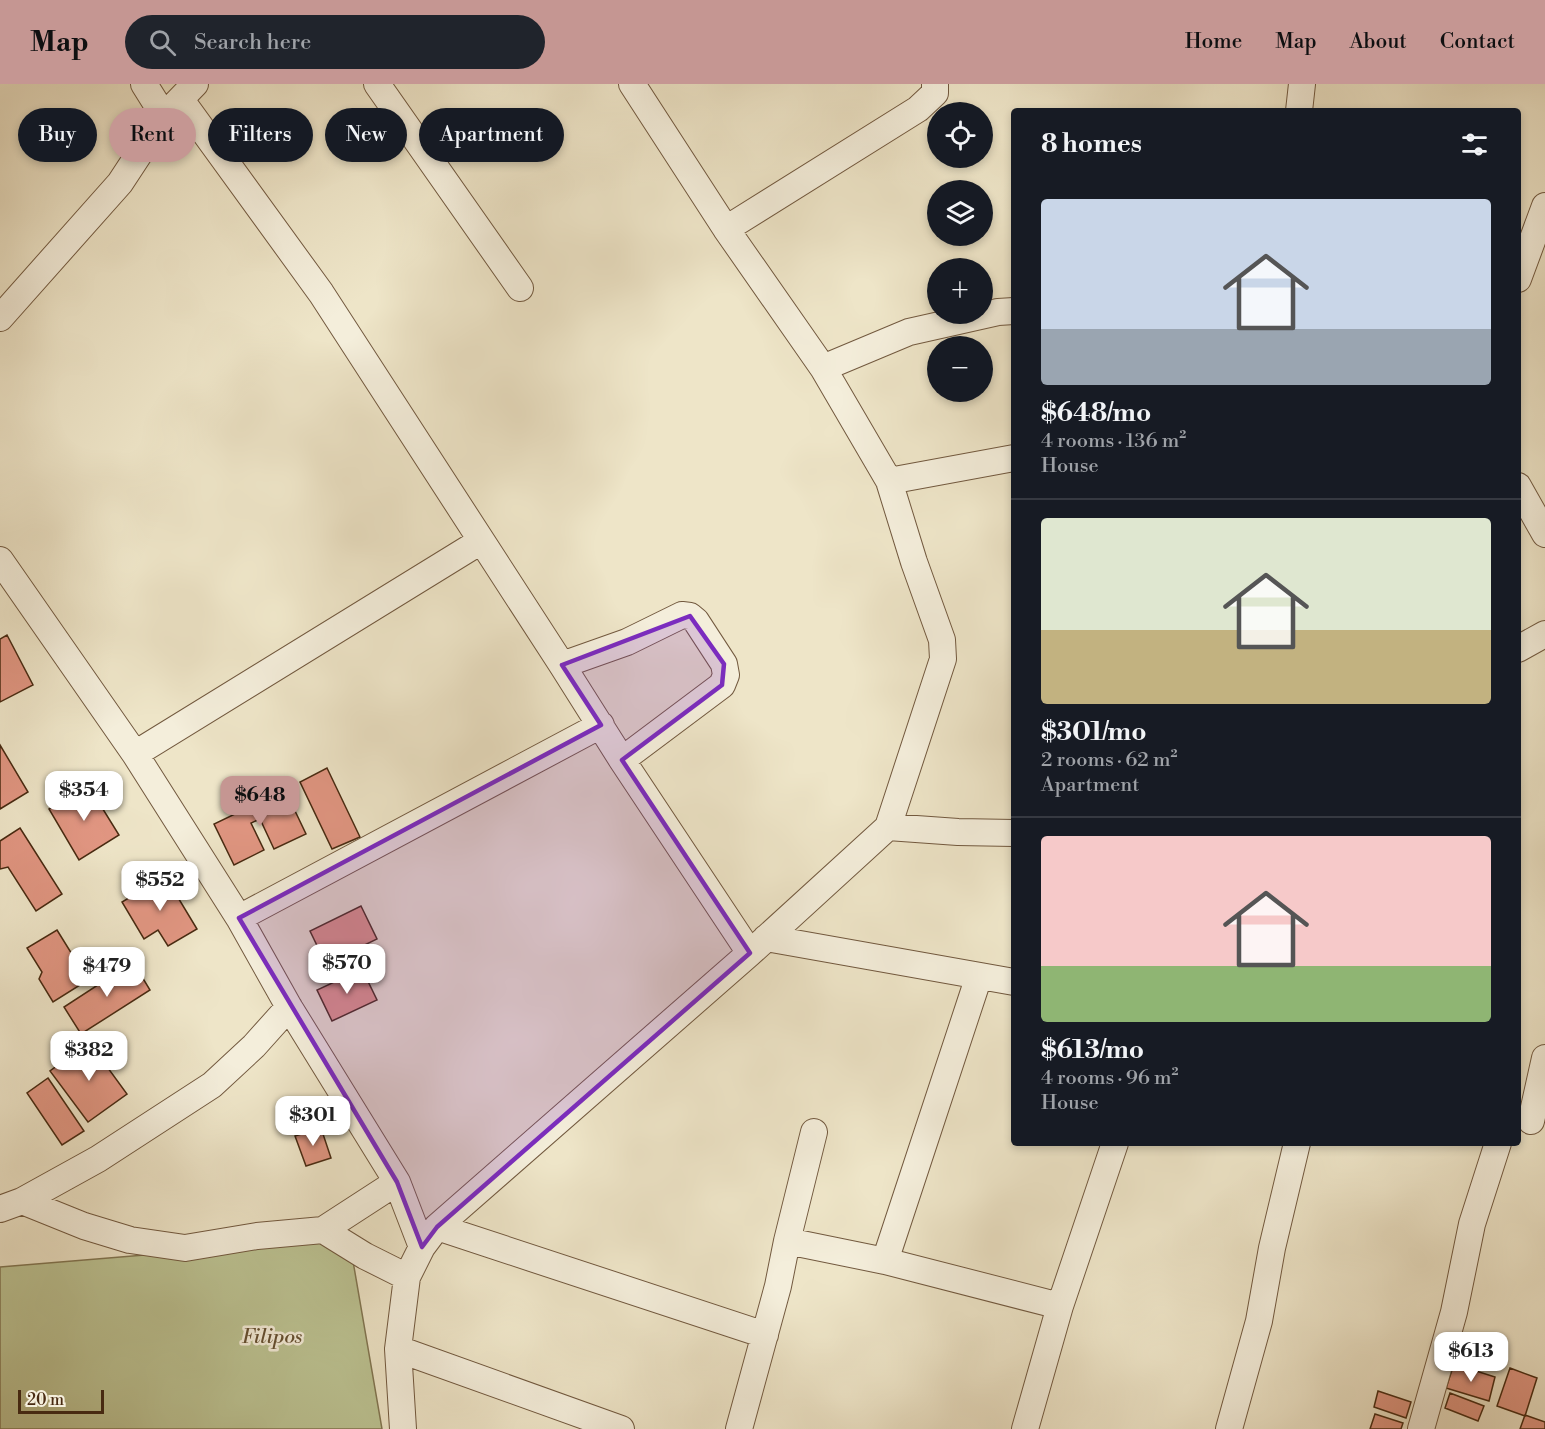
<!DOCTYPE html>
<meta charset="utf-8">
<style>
body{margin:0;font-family:"Libre Bodoni",serif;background:#20242c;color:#f1f3f6;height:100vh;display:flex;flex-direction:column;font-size:22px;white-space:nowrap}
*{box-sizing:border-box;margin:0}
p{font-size:20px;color:#9ea1a6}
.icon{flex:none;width:33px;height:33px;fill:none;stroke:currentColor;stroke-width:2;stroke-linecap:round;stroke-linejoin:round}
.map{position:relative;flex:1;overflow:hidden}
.panel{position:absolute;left:1011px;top:24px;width:510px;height:1038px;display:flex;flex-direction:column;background:#171b24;border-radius:6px;box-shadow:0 3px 9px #0003}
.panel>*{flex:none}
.hud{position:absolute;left:18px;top:24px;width:570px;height:54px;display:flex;gap:12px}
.tools{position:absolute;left:927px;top:18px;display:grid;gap:12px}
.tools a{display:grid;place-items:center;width:66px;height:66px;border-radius:50%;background:#171b24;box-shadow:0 3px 9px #0003;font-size:30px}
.scale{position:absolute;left:18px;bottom:15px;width:86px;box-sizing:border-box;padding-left:6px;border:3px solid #482a11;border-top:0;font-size:16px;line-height:21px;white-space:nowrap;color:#482a11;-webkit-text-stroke:4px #f4eedb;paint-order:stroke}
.price{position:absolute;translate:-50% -51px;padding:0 14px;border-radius:12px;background:#fff;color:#222;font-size:20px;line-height:39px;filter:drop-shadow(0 2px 3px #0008)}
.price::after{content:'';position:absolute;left:50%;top:36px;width:18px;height:14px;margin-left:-9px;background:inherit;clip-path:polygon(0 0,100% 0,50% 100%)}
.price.on{background:#c59692;color:#111}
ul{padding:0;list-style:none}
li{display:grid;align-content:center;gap:12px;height:318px;padding:0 30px}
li+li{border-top:2px solid #363941}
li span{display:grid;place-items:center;height:186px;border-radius:6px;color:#555}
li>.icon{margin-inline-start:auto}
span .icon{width:108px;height:108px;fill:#fffc;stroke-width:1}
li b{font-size:26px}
h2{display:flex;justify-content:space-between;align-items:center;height:72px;padding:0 30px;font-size:26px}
.tag{padding:0 21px;border-radius:27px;background:#171b24;box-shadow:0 3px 9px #0003;font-size:21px;line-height:54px}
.tag.on{background:#c59692;color:#111}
header{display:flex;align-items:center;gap:36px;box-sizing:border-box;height:84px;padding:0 30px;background:#c59692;color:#111}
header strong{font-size:28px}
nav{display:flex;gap:33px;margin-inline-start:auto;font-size:21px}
.search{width:420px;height:54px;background:#20242c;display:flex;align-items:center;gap:15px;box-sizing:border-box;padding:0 21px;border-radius:33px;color:#9ea1a6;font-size:22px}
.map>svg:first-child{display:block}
.green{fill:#bcc393;stroke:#827652;stroke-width:1.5}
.building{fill:#e19682;stroke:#482a11;stroke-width:1.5}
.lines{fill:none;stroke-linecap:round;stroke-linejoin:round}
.street-casing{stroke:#72593f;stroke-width:28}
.street{stroke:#f4eedb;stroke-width:26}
.marked{fill:#7b2cbf;fill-opacity:0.2;stroke:#7b2cbf;stroke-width:4.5;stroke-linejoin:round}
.labels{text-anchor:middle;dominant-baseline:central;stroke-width:5;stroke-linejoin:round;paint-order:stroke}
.park-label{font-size:20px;font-style:italic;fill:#655032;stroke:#f4eedb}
</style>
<header>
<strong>Map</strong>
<div class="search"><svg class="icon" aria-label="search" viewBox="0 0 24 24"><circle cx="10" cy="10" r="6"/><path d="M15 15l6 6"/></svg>Search here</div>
<nav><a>Home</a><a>Map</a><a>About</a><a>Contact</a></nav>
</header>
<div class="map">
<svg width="1545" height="1345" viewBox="0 0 1545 1345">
<rect width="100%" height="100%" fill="#eee5c8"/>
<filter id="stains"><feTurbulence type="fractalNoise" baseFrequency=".00333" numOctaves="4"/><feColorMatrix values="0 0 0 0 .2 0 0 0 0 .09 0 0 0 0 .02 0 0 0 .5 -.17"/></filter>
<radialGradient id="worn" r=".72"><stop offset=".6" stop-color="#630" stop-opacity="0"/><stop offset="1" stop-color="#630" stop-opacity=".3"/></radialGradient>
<!-- green -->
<path class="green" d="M349,1154L382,1345H0V1183Z"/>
<!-- building -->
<path class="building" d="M7,551L33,601L0,618V555Z
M0,661L28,708L0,725Z
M327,684L360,753L332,765L300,698Z
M88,701L119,751L79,776L49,725Z
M285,706L306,750L274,765L260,735L251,739L264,766L234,781L214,740Z
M20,744L62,810L36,827L8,783L0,785V757Z
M165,792L197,845L168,862L158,846L144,855L122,818Z
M361,822L377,855L326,880L310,847Z
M57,846L88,896L53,918L39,895L42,888L27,864Z
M133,878L150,906L81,950L64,923Z
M362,885L377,916L332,937L317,906Z
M89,958L127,1010L88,1038L50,987Z
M48,994L84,1047L62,1061L27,1009Z
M321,1044L331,1074L306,1082L295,1052Z
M1454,1280L1495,1293L1489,1317L1446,1304Z
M1510,1284L1537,1294L1525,1332L1497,1322Z
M1378,1307L1411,1318L1406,1334L1374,1323Z
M1450,1309L1484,1322L1478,1337L1445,1324Z
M1375,1330L1403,1339L1401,1345H1370Z
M1525,1331L1545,1338V1345H1520Z"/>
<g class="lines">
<defs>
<path id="street" d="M144,0L164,32
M377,0L520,204
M632,0L726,145L823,284L889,397L914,478L942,556L943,575L888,743L750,869
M181,16L321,209L562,581L622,676L750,869L437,1143L422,1163L407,1193L398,1265L403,1345
M1299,27L1302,0
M726,145L918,25L935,9V0
M1518,195L1545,122
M0,234L120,99L164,32L195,0
M823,284L909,248L998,228L1014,227
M889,397L1014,374
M1518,402L1545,450
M0,476L135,670L239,834L289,923L397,1098L422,1163
M1518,565L1545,550
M562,581L627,558L682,531L690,532L696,537L724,580L726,591L722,601L622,676
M135,670L481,457
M888,743L958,748L1014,749
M239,834L601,641
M766,854L1014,898
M1531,1037L1545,974
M22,1117L84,1142L130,1156L185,1164L257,1152L323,1146L397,1098
M0,1125L22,1117L98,1075L212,1001L254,962L289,923
M437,1143L765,1251
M323,1146L365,1172L407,1193
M787,1157L814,1048
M885,1177L979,892
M398,1265L621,1345
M739,1345L778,1202L787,1157L885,1177L1060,1222
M1025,1345L1060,1222L1115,1059
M1229,1345L1259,1237L1272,1164L1297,1059
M1421,1345L1454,1228L1472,1140L1498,1059"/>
</defs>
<!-- street casing -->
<use href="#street" class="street-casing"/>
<!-- street -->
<use href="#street" class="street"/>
</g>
<!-- marked area -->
<path class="marked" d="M690,532L724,580L722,601L622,676L750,869L437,1143L422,1163L397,1098L239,834L601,641L562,581Z"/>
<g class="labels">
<!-- park labels -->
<g class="park-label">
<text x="272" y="1253">Filipos</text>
</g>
</g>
<rect width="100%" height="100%" filter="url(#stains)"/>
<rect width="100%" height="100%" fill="url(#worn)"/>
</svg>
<div class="tools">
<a><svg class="icon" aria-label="locate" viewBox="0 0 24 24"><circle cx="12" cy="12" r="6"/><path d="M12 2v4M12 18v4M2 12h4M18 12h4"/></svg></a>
<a><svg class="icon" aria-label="layers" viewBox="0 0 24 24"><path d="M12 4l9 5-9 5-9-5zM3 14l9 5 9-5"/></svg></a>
<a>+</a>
<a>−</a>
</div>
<div class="scale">20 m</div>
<b class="price" style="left:84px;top:738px">$354</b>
<b class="price on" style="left:260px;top:743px">$648</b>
<b class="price" style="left:160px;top:828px">$552</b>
<b class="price" style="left:347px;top:911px">$570</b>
<b class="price" style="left:107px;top:914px">$479</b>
<b class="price" style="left:89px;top:998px">$382</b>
<b class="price" style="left:313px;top:1063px">$301</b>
<b class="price" style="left:1471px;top:1299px">$613</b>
<div class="hud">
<a class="tag">Buy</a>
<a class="tag on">Rent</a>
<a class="tag">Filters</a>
<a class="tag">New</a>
<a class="tag">Apartment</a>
</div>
<section class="panel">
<h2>8 homes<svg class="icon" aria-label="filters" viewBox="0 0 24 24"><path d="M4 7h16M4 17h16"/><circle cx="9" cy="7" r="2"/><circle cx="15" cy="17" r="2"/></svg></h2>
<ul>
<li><span style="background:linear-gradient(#c9d6e8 70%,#9aa5b1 0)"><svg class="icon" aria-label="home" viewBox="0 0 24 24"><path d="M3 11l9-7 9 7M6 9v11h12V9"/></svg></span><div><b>$648/mo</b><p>4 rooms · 136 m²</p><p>House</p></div></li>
<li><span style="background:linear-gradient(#dfe7d0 60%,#c2b280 0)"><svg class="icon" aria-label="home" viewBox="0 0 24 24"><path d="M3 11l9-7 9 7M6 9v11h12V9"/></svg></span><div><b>$301/mo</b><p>2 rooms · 62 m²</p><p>Apartment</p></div></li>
<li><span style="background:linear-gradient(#f6c9c9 70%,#8fb573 0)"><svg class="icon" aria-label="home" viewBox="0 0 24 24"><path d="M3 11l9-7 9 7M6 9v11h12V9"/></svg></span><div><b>$613/mo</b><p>4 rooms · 96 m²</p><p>House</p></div></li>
</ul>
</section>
</div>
